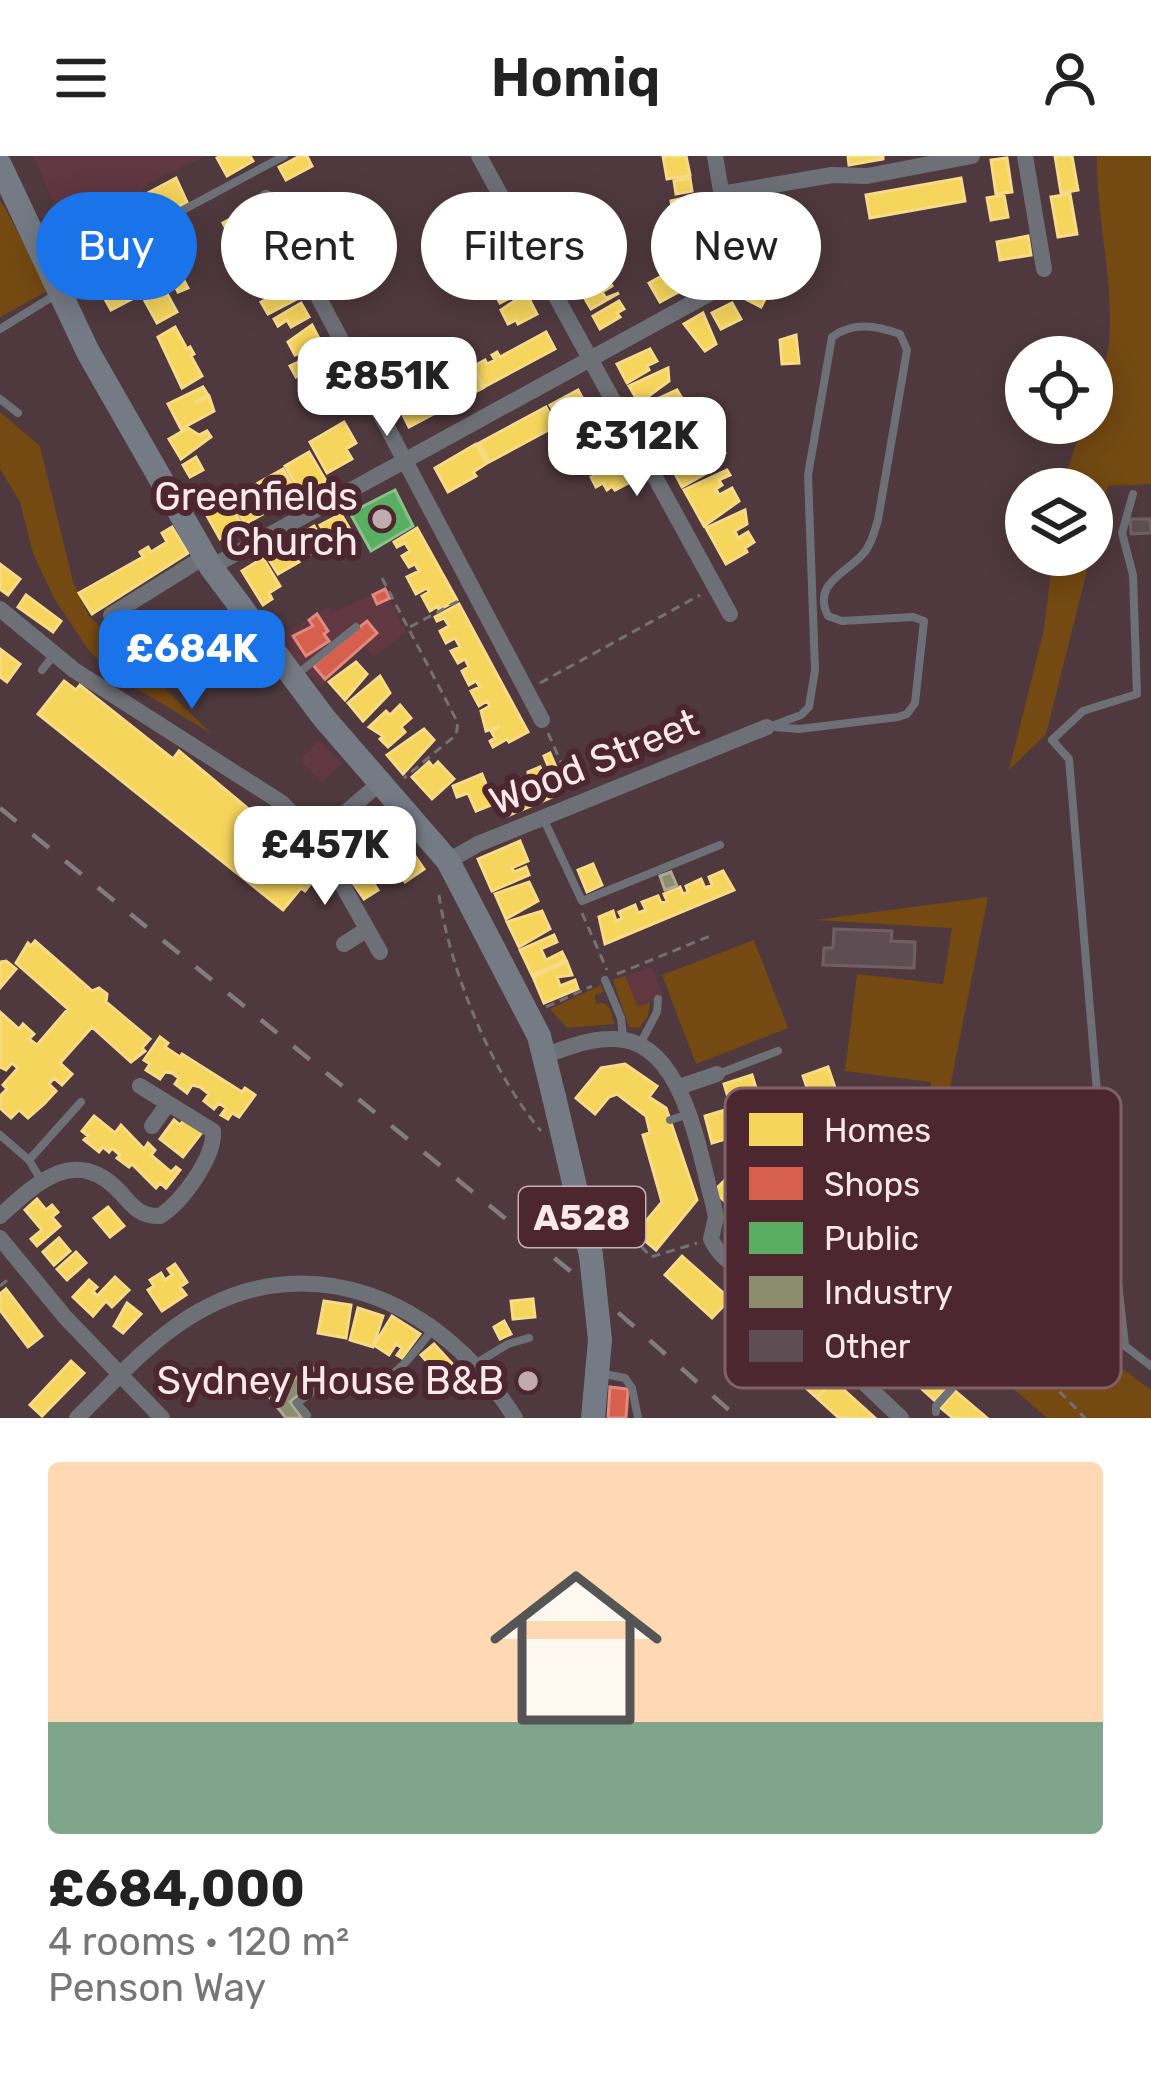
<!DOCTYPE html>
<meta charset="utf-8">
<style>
body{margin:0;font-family:Rubik,sans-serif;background:#f6f6f6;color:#222;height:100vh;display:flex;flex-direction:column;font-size:45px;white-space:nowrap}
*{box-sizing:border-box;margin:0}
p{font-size:39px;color:#767676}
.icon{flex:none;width:66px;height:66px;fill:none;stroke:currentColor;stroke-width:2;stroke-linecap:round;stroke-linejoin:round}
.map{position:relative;height:1262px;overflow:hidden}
.sheet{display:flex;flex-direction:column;background:#fff;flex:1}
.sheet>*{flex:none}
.hud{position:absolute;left:36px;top:36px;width:1080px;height:108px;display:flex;gap:24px}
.controls{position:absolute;left:1005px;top:180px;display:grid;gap:24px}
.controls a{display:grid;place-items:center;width:108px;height:108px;border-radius:50%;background:#fff;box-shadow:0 6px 30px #0003;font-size:60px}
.price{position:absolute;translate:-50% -102px;padding:0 27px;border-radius:24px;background:#fff;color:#222;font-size:39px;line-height:78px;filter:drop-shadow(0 3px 6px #0008)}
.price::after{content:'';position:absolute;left:50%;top:72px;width:36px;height:27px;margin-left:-18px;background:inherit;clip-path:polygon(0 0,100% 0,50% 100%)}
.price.active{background:#1a73e8;color:#fff}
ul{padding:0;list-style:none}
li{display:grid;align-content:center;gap:24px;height:636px;padding:0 48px}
li span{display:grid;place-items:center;height:372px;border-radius:12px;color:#555}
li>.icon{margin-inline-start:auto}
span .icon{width:216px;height:216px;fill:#fffc;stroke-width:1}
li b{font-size:51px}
.pill{padding:0 42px;border-radius:54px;background:#fff;box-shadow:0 6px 30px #0003;font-size:42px;line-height:108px}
.pill.active{background:#1a73e8;color:#fff}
header{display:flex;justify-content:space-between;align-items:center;height:156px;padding:0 48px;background:#fff;font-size:54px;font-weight:600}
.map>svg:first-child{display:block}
.built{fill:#613741}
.green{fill:#744912}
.homes{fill:#f6d55c;stroke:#f8db87;stroke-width:3}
.shops{fill:#d6604d;stroke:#e2897d;stroke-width:3}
.public{fill:#5aae61;stroke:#8bc08b;stroke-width:3}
.industry{fill:#8c8c6e;stroke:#aea894;stroke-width:3}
.building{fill:#5e4e53;stroke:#715f65;stroke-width:3}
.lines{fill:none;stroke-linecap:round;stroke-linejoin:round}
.path{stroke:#737076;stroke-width:3;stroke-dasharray:9 6;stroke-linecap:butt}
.lane{stroke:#6e7078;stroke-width:8}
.street{stroke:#6e7078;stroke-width:16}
.primary{stroke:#747b85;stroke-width:24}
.rail{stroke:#817c81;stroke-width:4.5;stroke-dasharray:21 21;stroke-linecap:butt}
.primary-bridge{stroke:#747b85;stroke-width:24}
.poi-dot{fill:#c0abaf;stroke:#4c272f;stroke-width:4.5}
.labels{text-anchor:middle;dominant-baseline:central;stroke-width:12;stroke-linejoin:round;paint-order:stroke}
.shield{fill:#4c272f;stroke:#c8afb3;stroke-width:3}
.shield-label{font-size:36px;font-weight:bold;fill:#fde9ec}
.poi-label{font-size:39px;fill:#fde9ec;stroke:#4c272f;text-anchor:end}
.street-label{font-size:39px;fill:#fde9ec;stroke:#4c272f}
.key{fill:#4c272f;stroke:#816168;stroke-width:3}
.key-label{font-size:33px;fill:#fde9ec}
</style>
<header><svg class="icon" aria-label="menu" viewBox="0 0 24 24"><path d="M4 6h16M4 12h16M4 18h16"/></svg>Homiq<svg class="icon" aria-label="person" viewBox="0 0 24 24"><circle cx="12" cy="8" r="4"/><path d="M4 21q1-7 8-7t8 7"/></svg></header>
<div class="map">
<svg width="1151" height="1262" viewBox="0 0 1151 1262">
<rect width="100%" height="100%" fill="#4f393e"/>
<!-- built -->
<path class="built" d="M33,0H206L150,26L125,52L72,89Z
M385,433L406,476L374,501L365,490L321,531L276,482L329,451L333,456Z
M319,584L342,607L322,627L299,604Z
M652,811L664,840L638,851L625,820Z"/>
<!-- green -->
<path class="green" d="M1097,0H1151V328L1108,330L1092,395V333H1061L1083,267H1092C1092,234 1107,214 1109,186C1114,123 1096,62 1097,0Z
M0,43L49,134L0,161Z
M0,256L40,290L73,426L89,460L212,578L108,515L88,493L54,442L33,397L20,346L0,313Z
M1053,399H1091L1046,578L1009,614L1044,473Z
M988,741L948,941L944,1007L960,1075L980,1107L1151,1234V1262H1047L901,1135L843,934L930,942L931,926L845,915L857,818L943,828L952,772L815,764Z
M754,784L788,872L696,908L662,819Z
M625,820L638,851L650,846L648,860L639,872L629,871L613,824Z
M601,829L603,836L595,839L596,848L604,847L610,853L614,868L567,872L550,853Z"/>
<!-- homes -->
<path class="homes" d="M220,0H250L253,5L227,20L217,2Z
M300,0H307L312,10L286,24L279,11Z
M663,0H686L690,19L667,23Z
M848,0H883V3L849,9Z
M1055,0H1072L1078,34L1061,37Z
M1007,2L1012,36L996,38L991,4Z
M176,22L187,46L162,59L146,38Z
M690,22L692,35L676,38L674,25Z
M961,22L965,45L870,62L866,39Z
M1070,38L1077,78L1058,81L1051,41Z
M1004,39L1008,61L991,64L987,42Z
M693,40L697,60L674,65L671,45Z
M756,44L762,69L741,73L735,48Z
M562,47L566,53L560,56L567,68L573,64L580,76L573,80L589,97L583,100L590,111L594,108L600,118L595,121L600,131L609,125L612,130L602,136L606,142L619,137L591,153L537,61Z
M251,52L260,67L229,79L223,67Z
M700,64L705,87L686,91L681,69Z
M261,75L267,85L249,95L246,90L239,94L236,89Z
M765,75L767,87L745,90L743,79Z
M1028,80L1031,99L1000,104L997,86Z
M767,88L769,100L748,103L746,91Z
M713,92L717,115L660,146L649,127Z
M261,94L264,99L271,95L286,123L264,136L257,124L262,121L257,111L249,115L243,104Z
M511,112L517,123L494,135L490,128L495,125L494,122Z
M181,119L188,132L178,136L172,123Z
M755,121L772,130L761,151L744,142Z
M120,123L123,128L128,125L133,134L144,128L147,135L111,154L100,134Z
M518,125L523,135L500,147L496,140L500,134Z
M290,131L297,143L268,158L261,146Z
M165,134L177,156L157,167L145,145Z
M526,137L537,158L518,168L516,164L508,168L501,154Z
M619,145L624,153L617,157L620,161L600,173L593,160Z
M301,147L309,161L291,171L287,164L278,170L274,163Z
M732,147L741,163L721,173L712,157Z
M703,157L716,188L705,195L684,168Z
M312,169L322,188L295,199L288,186Z
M175,171L187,193L190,191L194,198L191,200L202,220L182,232L158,181Z
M546,176L555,193L484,231L474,210L485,204L487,208L495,204L492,199L497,196L500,201Z
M796,179L799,207L782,208L780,184Z
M650,193L657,205L647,210L649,214L627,227L617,208Z
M324,194L336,214L307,231L303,222L311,218L309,214L296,221L290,210Z
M469,206L483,232L409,271L399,251L406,247L402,239L408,237L412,244L418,241L414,233L420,229L425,238L431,234L427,227L432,224L437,232L443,228L440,222L444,220L448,226L456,222L452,215L457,212L461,220L468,216L464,208Z
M668,212L669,225L639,247L629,230Z
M203,231L208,239L195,246L209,240L214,255L181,273L168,248Z
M578,234L594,263L587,267L581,256L574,259L577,264L566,270L563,265L560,267L550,249Z
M677,234L683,244L650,268L640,251Z
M546,251L556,270L489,306L479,287Z
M672,260L682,277L662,288L652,271Z
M344,266L356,287L346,293L352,303L327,317L310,286Z
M188,272L199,279L207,275L211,281L181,303L169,283Z
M701,273L705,280L699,284L701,287L690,293L692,297L672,308L663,291Z
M604,278L610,288L585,297L581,290Z
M719,287L725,297L717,301L718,310L703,314L705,318L682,331L673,314Z
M476,288L487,307L473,316L476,320L448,336L435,312Z
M611,290L616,300L592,309L588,302Z
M309,296L326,325L302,340L285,310Z
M196,301L203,314L190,321L183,309Z
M623,303L634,324L615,334L612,330L607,334L603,327L596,331L591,321Z
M283,313L298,339L274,353L258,327Z
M727,314L730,319L719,324L722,329L716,333L719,339L732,332L739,345L704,370L684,334Z
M255,329L270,354L245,368L231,343Z
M228,345L242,369L220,383L206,358Z
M745,354L747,368L735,375L738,382L748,376L754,386L745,392L747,396L726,408L706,372Z
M341,358L352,377L331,389L320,369Z
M314,370L326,389L303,402L292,384Z
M172,371L188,397L92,458L79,437L143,401L140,396L148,391L151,396L167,386L162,377Z
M417,372L457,444L439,454L438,450L430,455L422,440L429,436L427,432L416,438L407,421L419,415L415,408L409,411L402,400L410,395L405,387L397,391L394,386Z
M287,386L299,406L278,418L266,399Z
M263,402L280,430L269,437L272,443L263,449L242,415Z
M0,408L20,423L8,439L0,433Z
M26,439L61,465L53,476L18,451Z
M459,448L528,576L509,586L507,583L493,591L490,585L495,582L491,575L500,570L486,575L481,555L490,550L487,545L479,550L471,535L480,531L476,525L469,529L462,515L469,511L465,503L458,507L451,495L460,491L455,482L446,487L440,475L449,470L444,462L437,465L435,461Z
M0,493L20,508L7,526L0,521Z
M356,506L367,518L345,544L329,526Z
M380,520L390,537L363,565L348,547Z
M64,525L76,534L80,529L173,603L179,595L252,656L244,665L315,722L305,735L301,732L283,754L38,558Z
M400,549L411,562L401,571L405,576L388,591L380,583L383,580L369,571L386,555L390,559Z
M424,573L434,584L403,618L387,599Z
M550,597L564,630L553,635L555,640L507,660L500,641L529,628L528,616L540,611L544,620L551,617L544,600Z
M429,606L433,611L438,606L454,623L432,643L412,621Z
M482,618L494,648L476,655L468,637L457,641L453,630Z
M385,667L407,694L388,707L366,680Z
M520,685L528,705L512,712L514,716L526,711L529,719L492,735L478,703Z
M411,694L424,713L405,726L392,708Z
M593,708L602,729L587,736L578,714Z
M365,714L378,734L364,743L351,724Z
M723,715L734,734L605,788L599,761L613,755L616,765L622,762L619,756L635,749L638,757L646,754L642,746L658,740L661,747L667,745L664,738L680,731L683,738L688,736L686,730L701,723L705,732L712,729L709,721Z
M529,726L538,745L506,763L495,738Z
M542,755L550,773L519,791L507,766Z
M554,779L557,786L541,793L546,804L562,796L566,804L532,819L520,794Z
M35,785L92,835L99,832L107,838L106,846L150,883L142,892L145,895L131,906L92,871L60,907L72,918L62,929L54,922L49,928L56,935L44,948L28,962L19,954L11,962L0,952V940L7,933L3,929L18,912L12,907L6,914L0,911V856L19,873L23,868L34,878L29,883L37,889L68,853L16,807L28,787L31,790Z
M6,805L16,813L0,832V806Z
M567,806L572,819L557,821L560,830L575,824L578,833L544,847L533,821Z
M160,881L168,887L165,891L180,901L182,898L242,936L245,932L255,939L239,961L232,957L228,963L221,959L226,952L219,947L214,953L204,945L209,938L200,931L192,929L187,937L175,928L179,922L172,917L165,916L160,923L146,914L150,908L144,904Z
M625,908L657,930L649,941L666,952L697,1044L656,1094L636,1077L662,1046L643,979L650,977L646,960L617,938L609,941L595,958L576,942L601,912Z
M828,911L844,958L819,967L803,920Z
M752,919L763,955L735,964L724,928Z
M732,952L739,979L712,987L705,960Z
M94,960L115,977L121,969L144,993L148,987L155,994L151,999L171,1016L176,1011L180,1014L166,1032L160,1027L156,1032L132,1008L129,1011L117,1002L120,999L112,992L109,996L103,991L99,996L84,984L88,980L82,975Z
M185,962L203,975L183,1001L160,983L174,964L180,969Z
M734,1015L767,1047L747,1067L714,1035Z
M37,1043L46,1054L52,1049L58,1056L52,1061L60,1070L37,1090L31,1083L42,1074L25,1054Z
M108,1051L124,1070L110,1081L94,1062Z
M59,1082L70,1095L54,1109L43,1096Z
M76,1096L86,1107L67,1124L57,1113Z
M682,1100L730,1143L712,1162L665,1119Z
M175,1108L187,1126L180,1131L186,1139L162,1155L148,1134L154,1130L150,1124L161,1117L165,1124L172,1119L168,1113Z
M115,1121L129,1134L112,1151L106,1145L93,1160L73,1141L89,1124L97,1131L93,1135L97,1140Z
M6,1133L42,1180L28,1191L0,1154V1138Z
M533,1143L535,1161L513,1163L511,1145Z
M324,1145L351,1149L346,1182L318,1177Z
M127,1147L141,1158L123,1177L114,1170Z
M358,1152L383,1160L373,1191L350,1184Z
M392,1160L420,1178L402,1202L397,1199L402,1192L396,1188L389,1199L374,1189Z
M504,1165L511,1178L500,1183L494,1171Z
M434,1188L456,1212L443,1224L421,1199Z
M803,1197L833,1224L817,1242L787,1215Z
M917,1199L950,1229L935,1245L902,1215Z
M71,1205L84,1217L42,1260L30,1249Z
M833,1224L875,1262H839L817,1242Z
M955,1235L987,1262H953L941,1252Z"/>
<!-- shops -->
<path class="shops" d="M385,433L390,442L377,448L373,439Z
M317,458L328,475L324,478L329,485L306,500L293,480L313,470L309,464Z
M367,465L377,477L325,523L313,509Z
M610,1231L628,1233L626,1262H608Z"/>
<!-- public -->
<path class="public" d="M395,334L413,370L371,395L350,357Z"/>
<!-- industry -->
<path class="industry" d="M671,716L677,730L665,734L660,720Z
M310,1211L325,1216L290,1246L302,1262H286L270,1242Z"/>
<!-- building -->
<path class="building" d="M1130,363H1150L1151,377L1131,378Z
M834,773L892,775L891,785L915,786L914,812L823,809L824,792H833Z"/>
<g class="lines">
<!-- path -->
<path class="path" d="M382,422L458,567L456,579L404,622
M410,471L460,444
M540,527L700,439
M548,577L571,629
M439,739C450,814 491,916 541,975
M582,757L607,814
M617,818L710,780
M546,851L592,830
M601,1046L651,1101L697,1087
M733,1082L753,1070L871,1033L887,1035L898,1058L900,1076L971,1168L1029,1204L1085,1262
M0,1130L11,1121"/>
<!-- lane -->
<path class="lane" d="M56,122L284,0
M0,173L55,139
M0,243L18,257
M42,514L53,500
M295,520L356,471
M769,571L801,559L809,551L815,514L808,319L832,181C853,165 877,170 900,178L907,194L878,364C874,376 871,390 862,399C845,418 812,428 828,460L842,465L913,461L924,465L915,547L907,558L898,561L799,573L774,571
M544,664L582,745L720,689
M605,824L621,862L623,882
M640,888L657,856L658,843
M718,918L778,895
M670,964L686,959
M0,979L29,1004L41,1024
M29,1004L81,946
M1041,1112L1071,1148L1151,1210
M1125,1189L1099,960L1069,603L1052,584L1083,555L1137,538L1133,419L1122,377L1133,338
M475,1208L508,1188L529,1182
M599,1217L625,1222L632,1232L638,1262
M936,1256V1250L973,1209
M307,1259L297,1247L328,1224C378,1249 405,1208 433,1173"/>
<!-- street -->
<path class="street" d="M479,0L730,458
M1025,0L1044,113
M721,38L832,19L867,20L972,0
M266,42L542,564
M211,411L736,123L715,0
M0,453L74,514L282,647L316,682L381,626
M111,459L204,401
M316,682L380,796
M448,705L478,688L767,571
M344,788L366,774
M546,899C567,892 588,883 610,883C683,879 698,994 713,1047L716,1061L711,1083C728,1117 745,1105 769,1124L845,1199L859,1222L901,1262
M679,931L717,918
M152,970L167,949
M0,1060C38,1025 77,989 121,1037C133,1051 141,1061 160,1060C182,1046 215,1001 213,975L140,930
M0,1082L65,1161L162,1262
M77,1262C110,1230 141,1194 179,1168C304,1081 442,1144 515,1262"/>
<!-- primary -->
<path class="primary" d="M0,9L88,196L211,411L324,562L448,705L539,880L554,941
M593,1262L600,1184"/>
<!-- rail -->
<path class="rail" d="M0,652L580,1123L738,1262"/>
<!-- primary-bridge -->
<path class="primary-bridge" d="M554,941L591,1099L600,1184"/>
</g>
<!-- markers -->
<g class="poi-dot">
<circle cx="382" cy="363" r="12"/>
<circle cx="528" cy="1225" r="12"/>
</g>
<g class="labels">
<!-- shield labels -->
<rect class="shield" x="519" y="1031" width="126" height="60" rx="9"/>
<g class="shield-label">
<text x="582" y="1061">A528</text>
</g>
<!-- poi labels -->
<g class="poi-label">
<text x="358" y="341">Greenfields<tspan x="358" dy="45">Church</tspan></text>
<text x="504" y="1225">Sydney House B&amp;B</text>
</g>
<!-- street labels -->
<g class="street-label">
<text transform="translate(594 606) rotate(-22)">Wood Street</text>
</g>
</g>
<!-- legend -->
<rect x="725" y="932" width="396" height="300" rx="18" class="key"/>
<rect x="749" y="957" width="54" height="33" fill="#f6d55c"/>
<rect x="749" y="1011" width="54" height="33" fill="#d6604d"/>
<rect x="749" y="1066" width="54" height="32" fill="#5aae61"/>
<rect x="749" y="1120" width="54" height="32" fill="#8c8c6e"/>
<rect x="749" y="1174" width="54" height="32" fill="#5e4e53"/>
<g class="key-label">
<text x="824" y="986">Homes</text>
<text x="824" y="1040">Shops</text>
<text x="824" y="1094">Public</text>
<text x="824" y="1148">Industry</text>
<text x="824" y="1202">Other</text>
</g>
</svg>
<div class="controls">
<a><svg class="icon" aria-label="locate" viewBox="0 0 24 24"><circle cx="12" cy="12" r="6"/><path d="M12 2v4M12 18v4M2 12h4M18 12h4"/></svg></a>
<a><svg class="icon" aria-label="layers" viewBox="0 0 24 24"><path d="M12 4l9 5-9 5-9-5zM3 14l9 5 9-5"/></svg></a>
</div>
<b class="price" style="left:387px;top:283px">£851K</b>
<b class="price" style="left:637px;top:343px">£312K</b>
<b class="price active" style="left:192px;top:556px">£684K</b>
<b class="price" style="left:325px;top:752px">£457K</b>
<div class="hud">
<a class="pill active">Buy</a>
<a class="pill">Rent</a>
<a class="pill">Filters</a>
<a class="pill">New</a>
</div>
</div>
<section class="sheet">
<ul>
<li><span style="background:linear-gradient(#ffd9b3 70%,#7fa58c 0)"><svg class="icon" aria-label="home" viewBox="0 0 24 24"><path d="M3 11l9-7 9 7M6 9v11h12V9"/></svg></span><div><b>£684,000</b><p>4 rooms · 120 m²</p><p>Penson Way</p></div></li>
</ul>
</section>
